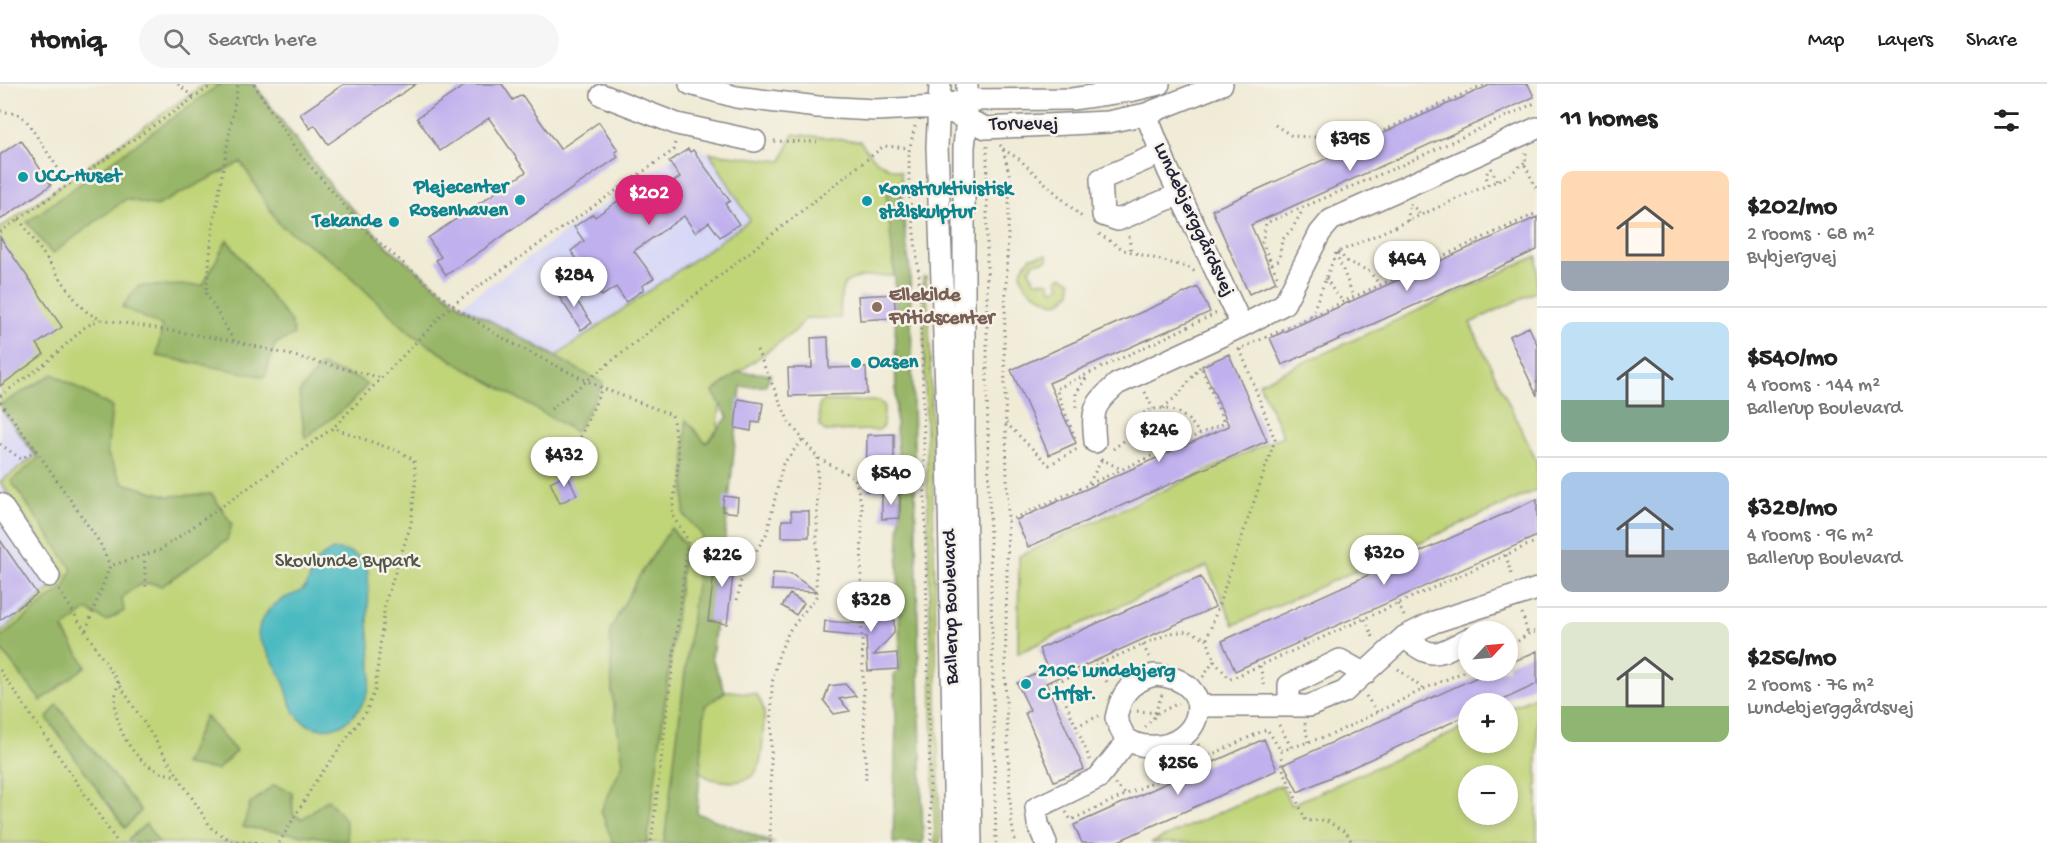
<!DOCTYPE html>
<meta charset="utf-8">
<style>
body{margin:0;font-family:"Gochi Hand",sans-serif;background:#f6f6f6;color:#222;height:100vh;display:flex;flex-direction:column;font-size:22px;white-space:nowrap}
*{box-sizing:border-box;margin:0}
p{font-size:20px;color:#767676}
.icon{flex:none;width:33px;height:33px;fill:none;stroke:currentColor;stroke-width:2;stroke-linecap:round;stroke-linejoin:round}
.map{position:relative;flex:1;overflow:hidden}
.sheet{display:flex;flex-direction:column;background:#fff;width:510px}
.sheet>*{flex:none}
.needle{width:39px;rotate:64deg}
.controls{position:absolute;left:1458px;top:537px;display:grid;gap:12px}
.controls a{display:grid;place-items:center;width:60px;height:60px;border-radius:50%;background:#fff;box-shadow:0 3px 9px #0003;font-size:30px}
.price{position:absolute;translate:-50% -51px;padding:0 14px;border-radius:21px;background:#fff;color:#222;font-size:20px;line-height:39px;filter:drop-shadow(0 2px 3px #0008)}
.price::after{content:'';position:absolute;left:50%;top:36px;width:18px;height:14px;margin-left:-9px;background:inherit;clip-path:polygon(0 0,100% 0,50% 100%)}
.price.on{background:#db2777;color:#fff}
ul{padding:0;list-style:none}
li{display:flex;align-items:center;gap:18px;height:150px;padding:0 24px}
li+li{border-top:2px solid #e0e0e0}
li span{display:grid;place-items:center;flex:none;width:168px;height:120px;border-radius:12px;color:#555}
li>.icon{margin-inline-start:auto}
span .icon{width:72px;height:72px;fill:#fffc;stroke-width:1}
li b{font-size:26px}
h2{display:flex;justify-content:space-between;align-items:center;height:72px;padding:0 24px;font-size:26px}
header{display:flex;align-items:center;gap:36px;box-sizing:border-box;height:84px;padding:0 30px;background:#fff;border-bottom:2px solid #e0e0e0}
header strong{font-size:28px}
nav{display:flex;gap:33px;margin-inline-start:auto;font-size:21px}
.search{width:420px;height:54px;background:#f6f6f6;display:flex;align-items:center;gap:15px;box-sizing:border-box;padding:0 21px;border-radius:33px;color:#767676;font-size:22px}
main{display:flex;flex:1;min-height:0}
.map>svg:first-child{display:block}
.built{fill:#d7d7f8}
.green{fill:#c0d478;stroke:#717b5a;stroke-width:1.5;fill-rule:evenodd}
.forest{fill:#98b668;stroke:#5d6c52;stroke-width:1.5}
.water{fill:#4bbac1;stroke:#366e7e;stroke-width:1.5}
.building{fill:#c0b0ee}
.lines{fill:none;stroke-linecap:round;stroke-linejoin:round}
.minor-casing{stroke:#898688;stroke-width:24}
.path{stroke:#898688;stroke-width:3;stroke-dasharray:1.5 4.5;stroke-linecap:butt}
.minor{stroke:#fff;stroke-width:21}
.culture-dot{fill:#0f9aa8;stroke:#f7f3e8;stroke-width:2}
.education-dot{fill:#8d6e63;stroke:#f7f3e8;stroke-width:2}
.labels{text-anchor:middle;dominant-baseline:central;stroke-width:5;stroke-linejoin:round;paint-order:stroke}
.street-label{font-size:20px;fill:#22223b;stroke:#f7f3e8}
.culture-label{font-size:20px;font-weight:bold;fill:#0d838f;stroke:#f7f3e8;text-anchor:start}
.education-label{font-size:20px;font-weight:bold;fill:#785e54;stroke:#f7f3e8;text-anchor:start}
.park-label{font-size:20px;fill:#51574d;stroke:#f7f3e8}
</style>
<header>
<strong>Homiq</strong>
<div class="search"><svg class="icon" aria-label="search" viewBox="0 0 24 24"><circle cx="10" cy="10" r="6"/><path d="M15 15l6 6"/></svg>Search here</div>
<nav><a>Map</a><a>Layers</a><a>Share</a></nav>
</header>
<main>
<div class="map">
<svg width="1537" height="759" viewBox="0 0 1537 759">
<rect width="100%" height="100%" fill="#f7f3e8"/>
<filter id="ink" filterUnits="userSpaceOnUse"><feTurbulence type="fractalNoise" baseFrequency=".0167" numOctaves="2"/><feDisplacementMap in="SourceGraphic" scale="12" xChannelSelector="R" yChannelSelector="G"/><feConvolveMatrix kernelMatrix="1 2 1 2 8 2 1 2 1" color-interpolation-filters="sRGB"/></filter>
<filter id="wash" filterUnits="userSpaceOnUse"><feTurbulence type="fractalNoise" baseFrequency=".008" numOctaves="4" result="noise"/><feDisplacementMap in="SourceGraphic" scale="24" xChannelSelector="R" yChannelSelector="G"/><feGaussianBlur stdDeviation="1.35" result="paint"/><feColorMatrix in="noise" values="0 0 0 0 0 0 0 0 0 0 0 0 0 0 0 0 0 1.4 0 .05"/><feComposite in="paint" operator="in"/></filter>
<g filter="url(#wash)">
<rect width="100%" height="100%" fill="#f0ebd5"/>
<!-- built -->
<path class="built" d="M689,61L710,69L750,136L556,272L461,221Z
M0,321L35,372L0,397Z
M0,398L66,491L0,549Z"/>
<!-- green -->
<path class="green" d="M205,0H254L335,107L388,163L461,221L556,272L750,136L710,69L782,77L793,50L860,57C873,75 879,81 901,88L908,192C894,192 851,189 844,201C839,209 841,225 840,234H806L795,247L723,300L668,752L710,759H0V549L66,491L0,398L35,372L0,321V144Z
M1047,171L1048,176L1034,179L1029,187L1035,197L1049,198L1051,205L1057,206L1060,201L1057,195L1062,192L1071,197V208L1061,218L1054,219L1033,209L1025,201L1021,192L1022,184L1031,173Z
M1537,172V207L1470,239L1537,378V406L1234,541L1207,482L1018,569L1019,472L1283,352L1259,299Z
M923,193H926L930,265L940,759H935Z
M824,317H879L884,321L883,342L879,346L825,347L820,342L819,321Z
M721,606L756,610C767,625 764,633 763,650C762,680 760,702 723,697C712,696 706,694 698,686V622Z
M1537,611V759H1151L1281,701L1291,721L1468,642V658H1508V625ZM1468,692H1508V730H1468Z"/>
<!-- forest -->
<path class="forest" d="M220,0H253L335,107L388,163L461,221L603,299L576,348L455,278L410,249L337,180L279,140L241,78L156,122L126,115L52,170L27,138Z
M899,99L910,188L923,759H893L896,636L894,591L900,585L898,477L901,409L896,344L895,196L886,106L892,100Z
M227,156L291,238L294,251L275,260L265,293L157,272L162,242L122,223L138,202L203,201Z
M321,282L359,295L367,301L348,322L305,354L299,309Z
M738,288L771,290L765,302L741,303L712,574L725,608L705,622L697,729L775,759H664L702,451L684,431L686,336L706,359L728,333L713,308Z
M53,290L112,323L107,369L123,399L168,412L212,410L232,440L227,456L162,502C144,496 134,501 122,515L124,527L106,537L87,526L63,545L86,582L41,617L0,564V554L65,502L72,485L11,397L39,374L0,324V321Z
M671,444L685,461L647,759H613L601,727L623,679L612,609L610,546L638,494Z
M57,621L141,727L125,744L47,634Z
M205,632L236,667L217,686L184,681Z
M274,701L292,708L293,730L302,735L328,715L345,736L348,757L243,743L250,720Z
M146,740L159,759H130L128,756Z"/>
<!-- water -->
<path class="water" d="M333,466C347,466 361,469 367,484C370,494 368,523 368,534C369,568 380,604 354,631C348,637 340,643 331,644C318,646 307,643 298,633C289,624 289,610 284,599C278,584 268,569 259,555C255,538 270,522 285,514C290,511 297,510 302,506C311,500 309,489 314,481C318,474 326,470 333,466Z"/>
<g id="blocks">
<!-- building -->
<path class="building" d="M344,0H416L328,60L315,41L310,45L300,30Z
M467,0H502L513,16L522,11L560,65L599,38L618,66L615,68L618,73L446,191L436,176L441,173L428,154L526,88L489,34L440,67L417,34Z
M1492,0H1528L1534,13L1251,141L1276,198L1249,210L1212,126Z
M21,56L51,101L0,136V71Z
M688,65L690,68L693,66L730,117L725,120L739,140L720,153L709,138L695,148L684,132L634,167L654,194L642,202L644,205L626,218L616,203L602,212L571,167L584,157L574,143L593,130L595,133L640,101L650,114L680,93L669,78Z
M1537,133V166L1282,281L1270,254Z
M0,153L62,243L37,260L44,270L0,302Z
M566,201L592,239L581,246L556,208Z
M1198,203L1210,228L1049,299L1076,359L1049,371L1011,286Z
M894,210L896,234L860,236L858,212Z
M1529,243L1537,260V312L1509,252Z
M828,253L829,284L866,283L867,310L789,312L788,284H812L811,254Z
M1229,270L1267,357L1028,463L1016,436L1229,342L1202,282Z
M738,315L763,319L760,339L752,338L751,347L735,344Z
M894,350V406L866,407L867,351Z
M567,390L577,411L560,419L550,398Z
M882,410L900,411V434L882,435Z
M724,412L738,414L737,429L722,427Z
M1537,415V452L1235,587L1222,557Z
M791,427H809V453H782V436H792Z
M0,456L37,510L0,536Z
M719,465L733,466V492L727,540L708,537L714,490H718Z
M773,489L791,490L817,508L772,506Z
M1201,493L1215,523L1046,599L1084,685L1054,697L1025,629L1030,626L1017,599L1047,584L1039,565Z
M866,504L894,532V549L874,571L897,569L898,585L868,587L866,553L824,549L825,537L865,540Z
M790,510L804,519L796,531L782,522Z
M1537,567V600L1494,620H1468V631L1298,708L1284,680L1493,586H1508V580Z
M845,600L856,612L839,615L850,627L834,630L824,617L829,602Z
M1264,655L1277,686L1114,759H1082L1074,741Z"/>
</g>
</g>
<g filter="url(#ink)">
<use href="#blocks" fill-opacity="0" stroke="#898688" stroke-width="1.5"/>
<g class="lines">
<defs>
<path id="minor" d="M690,0L736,13L818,23L875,26L938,23L967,16L1072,15L1134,6L1159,0
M940,0L937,62L948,359L955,759
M967,0V34L964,63V348L971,759
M602,11L677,40L755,57
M955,30L986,44L1108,38L1146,30L1222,0
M1146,30L1168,86L1242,242
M1161,69L1101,95L1103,131L1118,136L1180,110
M1095,358C1092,326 1092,322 1117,300L1242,242L1284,220L1320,149L1331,136L1537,44
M0,420L49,492
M1404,553C1434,577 1436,571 1468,555
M1154,591C1223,595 1202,666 1149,662C1142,662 1133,659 1127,655C1122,650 1119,641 1116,634C1121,609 1129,599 1154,591Z
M1199,622H1309L1344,608L1404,553L1434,538L1537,505
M1289,622V601L1340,576L1365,590
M1046,759L1038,740L1036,724L1098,694L1128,656"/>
</defs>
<!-- minor casing -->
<use href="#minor" class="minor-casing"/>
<!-- path -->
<path class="path" d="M178,0L194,14
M254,0L294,63L368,149L452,221L497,251L560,284L602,304L672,331L679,372L672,431L688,456L651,759
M0,27L18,30L26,36L69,101
M1275,41L1292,52L1365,55L1485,0
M915,42L909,67V107L919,190L923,307L931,759
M774,57L817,58
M1000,61L1003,65L1010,93L1004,261L1008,437L1005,593L1011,734L1015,759
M987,62V302L996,759
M1003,65L1019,75L1084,135
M1526,69L1525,81L1537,106
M1491,84L1497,97
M1488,101L1486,91L1488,87
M1410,120L1418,127L1420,132
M19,135L77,218L88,229L100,235L234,257L382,294
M1408,137L1409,121
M0,148L214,0
M1099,150L1124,166L1190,184L1195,188
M1129,152L1131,168
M1336,169L1354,213
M1338,169L1341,170L1346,177L1369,187L1380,201
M1272,180L1279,176L1282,156L1292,145L1301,129L1299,125
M1277,192L1262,158L1266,139L1402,81L1537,18
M1326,194L1335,209L1344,218
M1311,232L1336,169L1508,92L1526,77
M234,257L206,209L213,142L238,0
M757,266L789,338L818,374L855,394L862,422L861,518L866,696
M1238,266L1537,129
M1537,297V301
M1145,308L1153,325
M0,312L46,279L85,243L100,235
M0,318L36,366L100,459L110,482
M1076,323V309L1088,291
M1163,324L1179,310L1200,283
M551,325L884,62L909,64
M1006,339L1049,381L1079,364
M1075,354L1056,305L1217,229
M0,360L21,375L36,366
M1113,365C1119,360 1127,356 1131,349C1134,343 1134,337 1140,332C1160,315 1189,329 1199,350
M571,375L602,304
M1101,375L1121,385
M1089,399L1102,375
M1008,437L1224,339L1201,282
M144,471L146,504
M1506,471L1512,494
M59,506L212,745L232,757L262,759
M737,516L742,491L767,449L783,380L803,355
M1398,520L1404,532
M1522,529L1528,550
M1365,535L1374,555
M86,546L110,482L160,466L333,344L452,221L674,66L675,57
M1207,555L1275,356L1240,265
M1143,561L1149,573
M1508,564L1528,550L1537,547
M1099,580L1108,601
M1260,582L1265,604
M1398,585L1423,605
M0,586L118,759
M1203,593L1214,577
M119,598C106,631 129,675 160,688C166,690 172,691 178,692
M1366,612L1377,628
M1137,627L1157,629
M1155,629L1162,610
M1305,639L1308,658
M1279,641L1291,663
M1076,642L1099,632
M1145,643L1158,629L1179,619
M1198,660L1207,673
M1281,667L1333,650L1424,605L1468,586
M1090,676L1057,598L1170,549L1189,547L1207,555L1214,577L1230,595L1537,457
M1115,700L1125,710
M1066,728L1071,736L1267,645L1281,667L1282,683L1306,737L1325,736L1347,749L1352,759
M279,759L316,697L366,628L375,606L385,519L411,440L416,393L414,376L400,368L333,344
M770,759L772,599L779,570L789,547L816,513L818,374"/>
<!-- minor -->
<use href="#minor" class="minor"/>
</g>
</g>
<!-- markers -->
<g class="culture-dot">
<circle cx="23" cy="93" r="6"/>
<circle cx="520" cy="116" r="6"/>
<circle cx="867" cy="117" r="6"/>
<circle cx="394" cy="138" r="6"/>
<circle cx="856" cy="279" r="6"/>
<circle cx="1026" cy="600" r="6"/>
</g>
<circle class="education-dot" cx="877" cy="223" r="6"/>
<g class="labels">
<!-- street labels -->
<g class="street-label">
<text x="1024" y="41">Torvevej</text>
<text transform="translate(1193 136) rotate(65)">Lundebjerggårdsvej</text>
<text transform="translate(952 523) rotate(-91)">Ballerup Boulevard</text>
</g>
<!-- culture labels -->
<g class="culture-label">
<text x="35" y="93">UCC-Huset</text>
<text x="508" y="104" text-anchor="end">Plejecenter<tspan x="508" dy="23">Rosenhaven</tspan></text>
<text x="879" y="106">Konstruktivistisk<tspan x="879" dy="23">stålskulptur</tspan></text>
<text x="382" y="138" text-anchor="end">Tekande</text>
<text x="868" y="279">Oasen</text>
<text x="1038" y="588">2106 Lundebjerg<tspan x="1038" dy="23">C trfst.</tspan></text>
</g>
<!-- education labels -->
<g class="education-label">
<text x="889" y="212">Ellekilde<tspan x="889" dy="23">Fritidscenter</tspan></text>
</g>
<!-- park labels -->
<g class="park-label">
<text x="347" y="478">Skovlunde Bypark</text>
</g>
</g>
</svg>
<div class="controls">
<a><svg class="needle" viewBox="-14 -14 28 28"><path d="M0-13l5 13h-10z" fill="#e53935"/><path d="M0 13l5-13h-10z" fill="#767676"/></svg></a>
<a>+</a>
<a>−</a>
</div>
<b class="price" style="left:1350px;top:88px">$395</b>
<b class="price on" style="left:649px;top:142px">$202</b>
<b class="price" style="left:1407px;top:208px">$464</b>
<b class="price" style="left:574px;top:224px">$284</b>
<b class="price" style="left:1159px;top:379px">$246</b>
<b class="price" style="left:564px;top:404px">$432</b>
<b class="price" style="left:891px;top:422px">$540</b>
<b class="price" style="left:1384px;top:502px">$320</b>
<b class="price" style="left:722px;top:504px">$226</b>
<b class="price" style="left:871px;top:549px">$328</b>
<b class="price" style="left:1178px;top:712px">$256</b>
</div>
<section class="sheet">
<h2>11 homes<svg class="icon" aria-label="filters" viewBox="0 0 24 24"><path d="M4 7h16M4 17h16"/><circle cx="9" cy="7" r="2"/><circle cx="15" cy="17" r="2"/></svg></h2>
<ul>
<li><span style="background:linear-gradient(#ffd9b3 75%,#9aa5b1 0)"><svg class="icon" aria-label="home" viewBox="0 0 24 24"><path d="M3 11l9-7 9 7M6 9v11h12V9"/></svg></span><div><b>$202/mo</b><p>2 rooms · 68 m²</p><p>Bybjergvej</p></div></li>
<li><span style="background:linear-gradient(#bfe0f5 65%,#7fa58c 0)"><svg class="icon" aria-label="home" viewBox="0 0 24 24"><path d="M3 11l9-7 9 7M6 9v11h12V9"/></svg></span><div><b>$540/mo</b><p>4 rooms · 144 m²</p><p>Ballerup Boulevard</p></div></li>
<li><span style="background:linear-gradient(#a9c7e8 65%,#9aa5b1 0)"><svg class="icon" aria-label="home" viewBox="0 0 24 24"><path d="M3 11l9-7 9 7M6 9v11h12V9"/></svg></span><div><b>$328/mo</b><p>4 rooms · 96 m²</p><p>Ballerup Boulevard</p></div></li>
<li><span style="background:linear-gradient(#dfe7d0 70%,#8fb573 0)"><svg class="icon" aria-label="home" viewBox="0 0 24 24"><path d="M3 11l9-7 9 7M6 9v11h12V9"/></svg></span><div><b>$256/mo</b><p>2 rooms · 76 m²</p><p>Lundebjerggårdsvej</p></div></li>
</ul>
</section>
</main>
